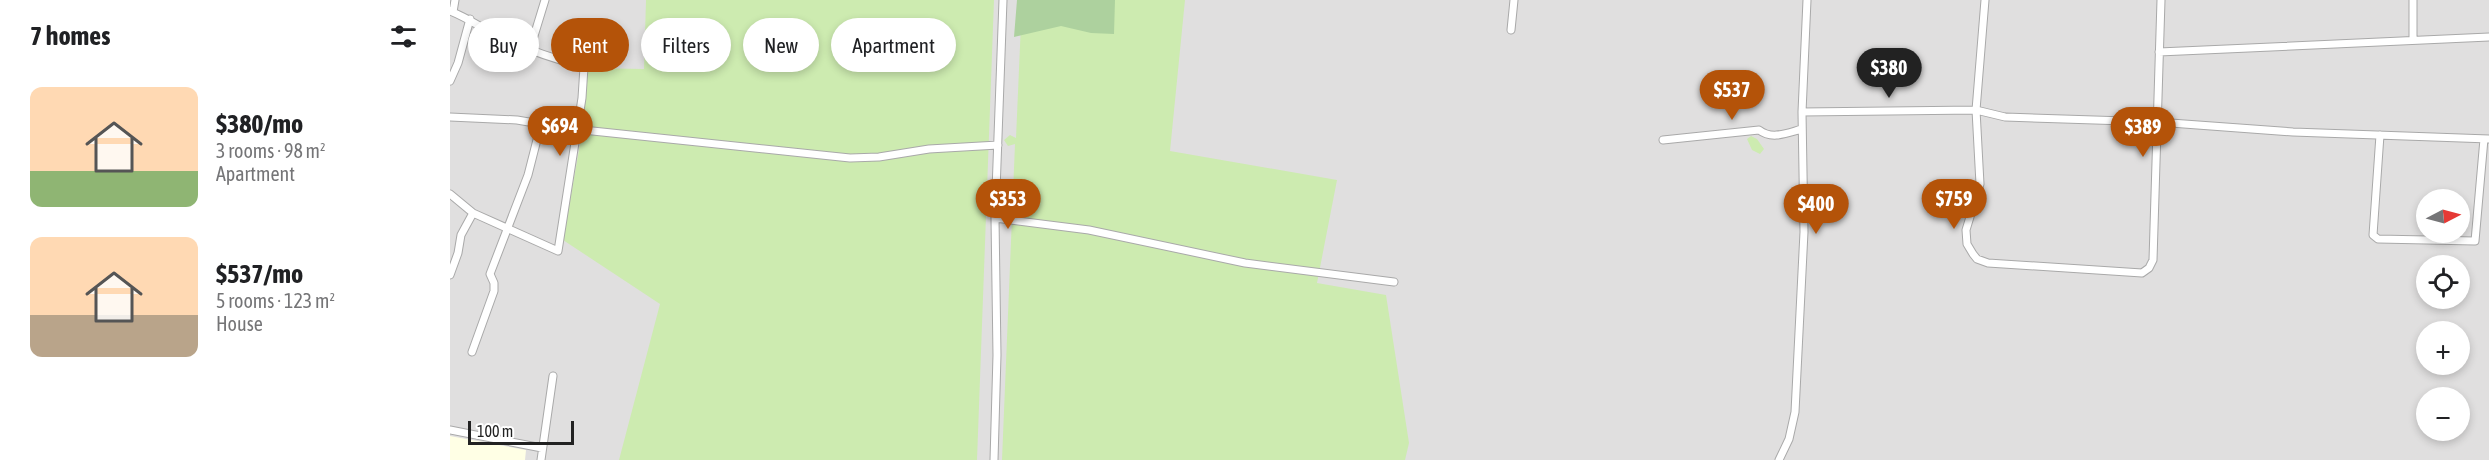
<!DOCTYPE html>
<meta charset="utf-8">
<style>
body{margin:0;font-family:"Asap Condensed",sans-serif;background:#f2f2f2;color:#202124;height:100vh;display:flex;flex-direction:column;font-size:22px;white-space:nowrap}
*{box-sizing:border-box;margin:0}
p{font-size:20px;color:#757577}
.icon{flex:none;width:33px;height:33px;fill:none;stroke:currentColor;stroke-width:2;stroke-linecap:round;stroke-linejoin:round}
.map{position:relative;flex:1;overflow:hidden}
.sheet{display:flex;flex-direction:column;background:#fff;width:450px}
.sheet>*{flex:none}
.banner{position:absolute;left:18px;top:18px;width:570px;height:54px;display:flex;gap:12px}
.needle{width:39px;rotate:84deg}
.controls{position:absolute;left:1966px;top:189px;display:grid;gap:12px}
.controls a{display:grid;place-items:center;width:54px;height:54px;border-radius:50%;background:#fff;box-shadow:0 3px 9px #0003;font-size:30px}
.scale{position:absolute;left:18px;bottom:15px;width:106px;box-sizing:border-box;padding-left:6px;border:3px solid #222;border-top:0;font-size:16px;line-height:21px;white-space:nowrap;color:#222;-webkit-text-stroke:4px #fff;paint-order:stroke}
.price{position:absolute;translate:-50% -51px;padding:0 14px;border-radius:21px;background:#b45309;color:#fff;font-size:20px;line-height:39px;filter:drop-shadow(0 2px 3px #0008)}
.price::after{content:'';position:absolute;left:50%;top:36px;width:18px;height:14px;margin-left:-9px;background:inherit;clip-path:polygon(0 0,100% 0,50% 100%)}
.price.current{background:#222;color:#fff}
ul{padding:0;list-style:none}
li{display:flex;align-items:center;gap:18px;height:150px;padding:0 30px}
li span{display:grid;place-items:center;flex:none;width:168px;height:120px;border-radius:12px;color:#555}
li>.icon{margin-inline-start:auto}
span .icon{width:72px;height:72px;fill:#fffc;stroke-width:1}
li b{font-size:26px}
h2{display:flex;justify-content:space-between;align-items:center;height:72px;padding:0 30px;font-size:26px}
.pill{padding:0 21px;border-radius:27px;background:#fff;box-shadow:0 3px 9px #0003;font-size:21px;line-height:54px}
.pill.current{background:#b45309;color:#fff}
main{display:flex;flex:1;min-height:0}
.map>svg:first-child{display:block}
.residential{fill:#e0dfdf;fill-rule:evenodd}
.education{fill:#ffffe5}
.grass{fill:#cdebb0}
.forest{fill:#add19e}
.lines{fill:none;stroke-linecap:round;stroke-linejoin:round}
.minor-casing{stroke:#a9a9a9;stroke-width:9}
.minor{stroke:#fff;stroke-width:7}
</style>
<main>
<section class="sheet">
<h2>7 homes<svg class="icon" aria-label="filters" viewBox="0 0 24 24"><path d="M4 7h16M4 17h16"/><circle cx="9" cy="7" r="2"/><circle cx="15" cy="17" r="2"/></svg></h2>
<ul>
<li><span style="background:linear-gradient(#ffd9b3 70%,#8fb573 0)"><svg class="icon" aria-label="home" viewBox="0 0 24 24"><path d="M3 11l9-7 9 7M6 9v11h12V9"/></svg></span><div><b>$380/mo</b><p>3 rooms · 98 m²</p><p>Apartment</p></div></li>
<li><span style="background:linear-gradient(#ffd9b3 65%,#b9a48a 0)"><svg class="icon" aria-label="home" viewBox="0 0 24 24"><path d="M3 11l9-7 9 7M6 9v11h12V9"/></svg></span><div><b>$537/mo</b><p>5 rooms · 123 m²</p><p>House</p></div></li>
</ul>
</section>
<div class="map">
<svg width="2039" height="460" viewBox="0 0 2039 460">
<rect width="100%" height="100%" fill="#f2efe9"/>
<!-- residential -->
<path class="residential" d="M0,0H2039V460H0ZM1977,200H2010V232H1977ZM1977,266H2010V298H1977ZM1977,332H2010V364H1977ZM1977,398H2010V430H1977Z"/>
<!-- education -->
<path class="education" d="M0,436L76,450L75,460H0Z"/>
<!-- grass -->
<path class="grass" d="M196,0H544L527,460H169L210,304L113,240L132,133L137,68L194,69Z
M572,0H735L720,151L887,180L867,283L936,295L959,443L955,460H552L565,144L558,146L554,140L560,135L566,138Z
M1301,136L1307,139L1314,149L1310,154L1302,150L1297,139Z"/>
<!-- forest -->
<path class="forest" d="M567,0H665L664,34L641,33L611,26L564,37Z"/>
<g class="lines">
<defs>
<path id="minor" d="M1535,0L1526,110L1530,184L1516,230L1517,244L1523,254L1527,259L1538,263L1692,273L1699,268L1703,260L1711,0
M1963,0V40
M0,11C18,18 33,29 50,37C77,50 105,59 134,67L132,98L108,251L23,213L0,194
M3,12L5,0
M1061,30L1064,0
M80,49L95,0
M1709,52L2039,37
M0,81L8,63L20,19
M1352,112L1526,110L1555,117L1707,122L1843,132L2039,139
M0,117L67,120L114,128L400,158L429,157L479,149L548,145
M1930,135L1923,235L1928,239L2025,241L2034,139
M1213,140L1309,130C1322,140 1337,133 1352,129
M545,218L639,230L795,263L944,282
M0,275L8,253L11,235L23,213
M22,352L44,291V283L40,274L78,175L91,124
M0,430L92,448
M91,460L103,376
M544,460L547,355L545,218L553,0
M1329,460L1339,439L1345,412L1354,232L1352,112L1357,0"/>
</defs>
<!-- minor casing -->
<use href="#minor" class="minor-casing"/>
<!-- minor -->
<use href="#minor" class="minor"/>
</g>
</svg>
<div class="controls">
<a><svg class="needle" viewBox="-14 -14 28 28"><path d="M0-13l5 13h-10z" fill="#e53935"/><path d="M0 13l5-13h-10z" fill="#757577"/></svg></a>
<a><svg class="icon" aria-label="locate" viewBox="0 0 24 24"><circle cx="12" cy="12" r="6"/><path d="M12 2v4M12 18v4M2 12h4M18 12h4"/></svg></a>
<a>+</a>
<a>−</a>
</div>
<div class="scale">100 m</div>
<b class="price current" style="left:1439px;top:99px">$380</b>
<b class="price" style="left:1282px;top:121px">$537</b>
<b class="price" style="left:110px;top:157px">$694</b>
<b class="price" style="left:1693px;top:158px">$389</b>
<b class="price" style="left:558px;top:230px">$353</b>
<b class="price" style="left:1504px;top:230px">$759</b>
<b class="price" style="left:1366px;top:235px">$400</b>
<div class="banner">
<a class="pill">Buy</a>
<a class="pill current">Rent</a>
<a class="pill">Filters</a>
<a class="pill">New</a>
<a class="pill">Apartment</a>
</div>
</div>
</main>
